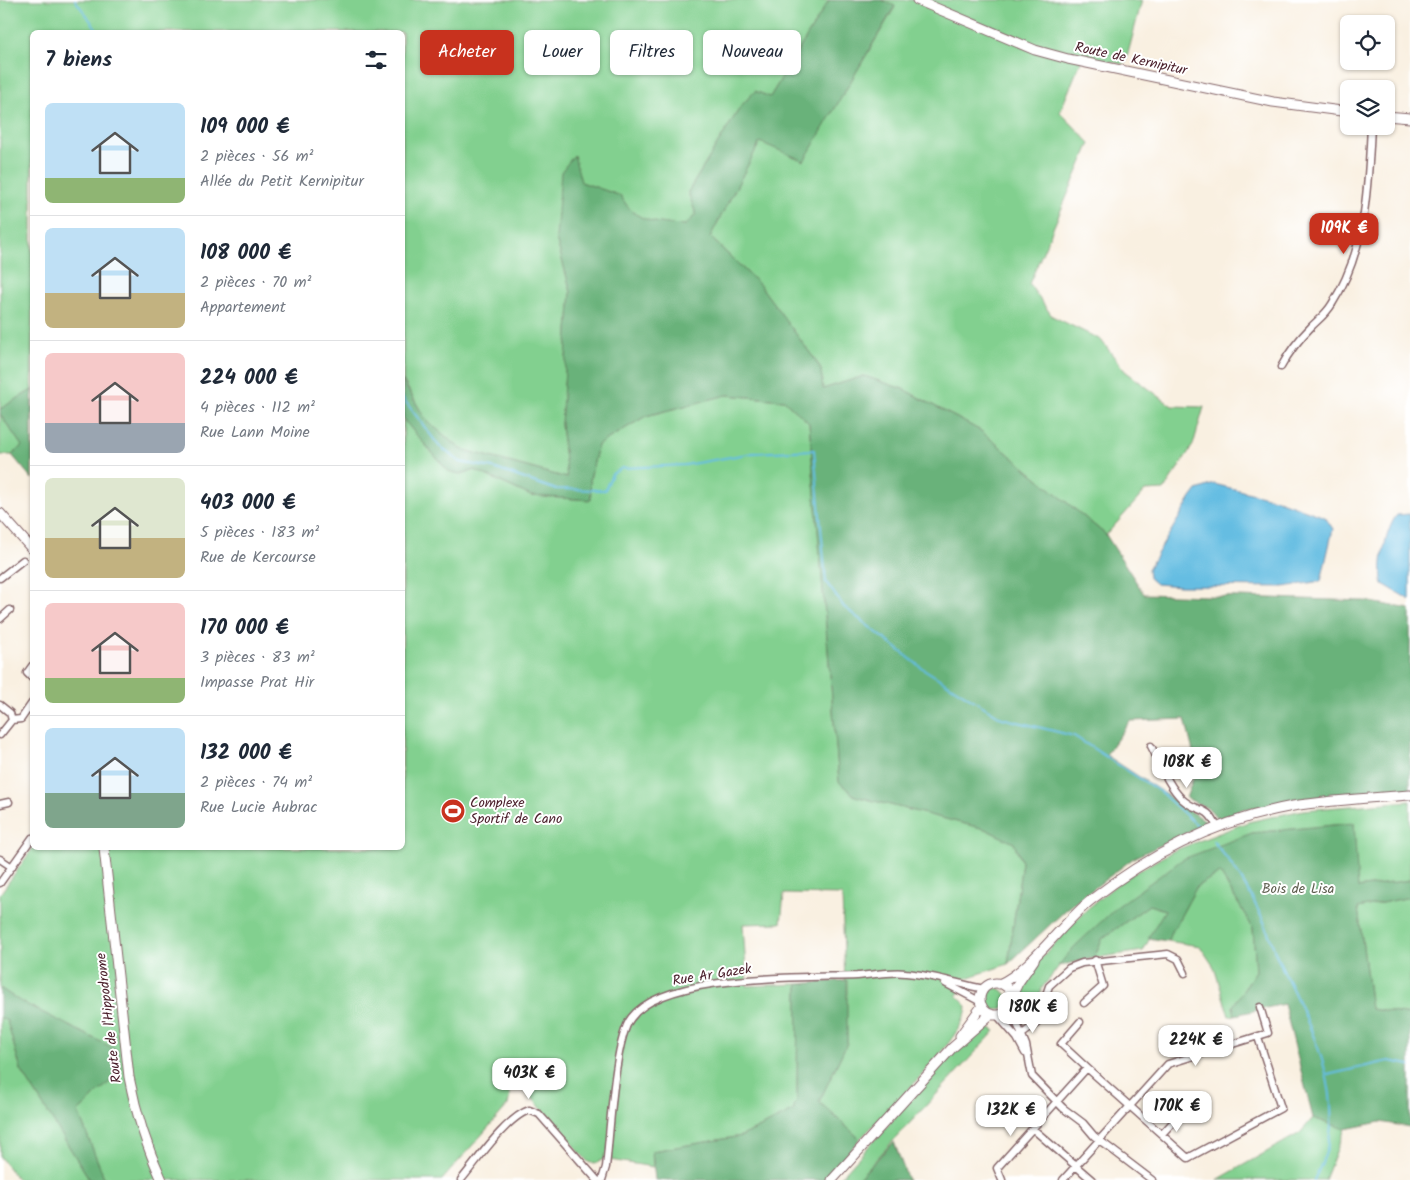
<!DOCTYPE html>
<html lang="fr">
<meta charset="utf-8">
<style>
body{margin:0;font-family:Kalam,sans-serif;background:#f6f6f7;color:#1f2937;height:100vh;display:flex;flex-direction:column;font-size:19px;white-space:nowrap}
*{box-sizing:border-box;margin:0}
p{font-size:16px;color:#747a83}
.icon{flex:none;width:28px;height:28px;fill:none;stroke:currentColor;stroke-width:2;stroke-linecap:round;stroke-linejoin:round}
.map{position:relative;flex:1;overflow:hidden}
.side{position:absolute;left:30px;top:30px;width:375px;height:820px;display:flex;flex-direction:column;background:#fff;border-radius:8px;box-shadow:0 1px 4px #0004}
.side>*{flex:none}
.hud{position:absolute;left:420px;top:30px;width:475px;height:45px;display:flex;gap:10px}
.fabs{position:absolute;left:1340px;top:15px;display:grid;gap:10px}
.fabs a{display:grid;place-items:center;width:55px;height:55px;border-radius:8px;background:#fff;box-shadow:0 1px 4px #0004;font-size:25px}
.price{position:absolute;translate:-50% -42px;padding:0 11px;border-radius:10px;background:#fff;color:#222;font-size:16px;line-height:32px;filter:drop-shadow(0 1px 2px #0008)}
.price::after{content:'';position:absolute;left:50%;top:30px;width:15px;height:11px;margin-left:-8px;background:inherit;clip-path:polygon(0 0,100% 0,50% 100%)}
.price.current{background:#c8321e;color:#fff}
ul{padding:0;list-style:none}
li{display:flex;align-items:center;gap:15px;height:125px;padding:0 15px}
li+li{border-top:1px solid #e0e1e3}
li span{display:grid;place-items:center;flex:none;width:140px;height:100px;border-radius:8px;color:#555}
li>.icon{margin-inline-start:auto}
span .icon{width:60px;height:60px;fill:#fffc;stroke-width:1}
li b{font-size:21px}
h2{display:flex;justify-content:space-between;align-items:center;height:60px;padding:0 15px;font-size:21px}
.pill{padding:0 18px;border-radius:8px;background:#fff;box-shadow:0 1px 4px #0004;font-size:18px;line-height:45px}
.pill.current{background:#c8321e;color:#fff}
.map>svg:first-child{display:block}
.green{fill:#82d08f;stroke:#66785d}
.forest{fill:#69b27a;stroke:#5a6852}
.water{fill:#65bde2;stroke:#586e86}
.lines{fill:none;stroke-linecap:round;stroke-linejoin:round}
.stream{stroke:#65bde2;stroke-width:2}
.street-casing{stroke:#87686b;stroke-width:9}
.secondary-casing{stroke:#87686b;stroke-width:11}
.street{stroke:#fff;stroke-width:6}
.secondary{stroke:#fff;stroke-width:9}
.labels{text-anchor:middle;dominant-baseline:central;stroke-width:4;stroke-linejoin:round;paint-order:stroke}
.street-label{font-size:14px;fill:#4a1f2b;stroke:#fff}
.poi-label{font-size:14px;fill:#4a1f2b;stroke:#fff;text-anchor:start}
.park-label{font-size:14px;fill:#5e5d4e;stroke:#fff}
</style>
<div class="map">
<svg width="1410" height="1180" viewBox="0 0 1410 1180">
<rect width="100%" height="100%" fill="#fff"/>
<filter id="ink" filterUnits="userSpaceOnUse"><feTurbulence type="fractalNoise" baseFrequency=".02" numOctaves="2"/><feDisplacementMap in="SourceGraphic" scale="10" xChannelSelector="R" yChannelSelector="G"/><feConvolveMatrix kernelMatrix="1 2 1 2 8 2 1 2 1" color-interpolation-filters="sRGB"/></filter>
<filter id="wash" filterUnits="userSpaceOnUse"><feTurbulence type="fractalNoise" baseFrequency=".0096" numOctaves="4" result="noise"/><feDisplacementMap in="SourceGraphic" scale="20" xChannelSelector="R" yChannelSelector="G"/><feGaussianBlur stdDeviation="1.12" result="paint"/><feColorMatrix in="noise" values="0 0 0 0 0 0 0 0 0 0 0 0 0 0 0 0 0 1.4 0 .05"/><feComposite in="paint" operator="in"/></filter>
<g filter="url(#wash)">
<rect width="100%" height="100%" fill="#f9f0e1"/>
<!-- green -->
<path class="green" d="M0,0H829L770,97L755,91L741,106L688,192L696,214L686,225C660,225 634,223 621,196L581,182L556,238L571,292L561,424L567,478L461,449L426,420L403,380L402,32H32V390L0,409Z
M881,0H1142L1126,61L1122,64L1083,56L1060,112L1090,143L1029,284L1052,316L1101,340L1125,371L1172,406L1204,407L1193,445L1164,490L1145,491L1106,535L981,431L903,389L864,376L823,389L821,370L816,361L759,284L710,237L760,142L804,160L895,7Z
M726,395L784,400L809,423L839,782L855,796L985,829L1014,843L1022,862L1008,964L967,978L957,996L967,1006C967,1036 883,1115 860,1139L819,1102L847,1043L842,895L784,894L781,923L743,924L747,986L798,984L797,1100L793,1111L742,1136L652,1151L653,1167L604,1159L596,1163L588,1162L512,1075L504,1083L510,1095L508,1105L442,1180H105L78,1112L121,1071L0,988V894L33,848H402L403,419L448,471L460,474L475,470L531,496L591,500L590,479L598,445L646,416Z
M0,414L22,446L12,455H0Z
M1410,801V880L1357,888L1354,823L1252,833L1074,947L1042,988L1031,1018L1022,1023L1015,1009L1017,991L1037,962L1086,910L1122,880L1173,851L1248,822L1303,810Z
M1220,873L1253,928L1256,971L1233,1006L1235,1015L1229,1016L1214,967L1200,946L1167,941L1197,886Z
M1410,897V1015L1371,1009L1358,908Z
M1149,905L1165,910L1143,951L1094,958L1102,939Z
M985 999a11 11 0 1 1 22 0a11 11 0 1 1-22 0Z
M0,1017L7,1021L21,1070L90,1180H18L0,1157Z
M990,1028L995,1031L857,1180H838L968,1037L970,1039L978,1031L980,1033Z
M1313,1118L1345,1129L1325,1180H1217L1300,1133Z"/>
<!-- forest -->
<path class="forest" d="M829,0H881L895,6L804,161L760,142L710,237L759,284L816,361L821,370L823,389L864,376L903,389L981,431L1106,535L1144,594L1365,601L1410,609V791L1243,809L1218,819L1209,809L1186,798L1197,768L1185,719L1130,721L1106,755L1209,823L1135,857L1067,909L1008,964L1022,862L1014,843L985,829L855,796L839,782L809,423L784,400L727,395L646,416L598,445L590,479L591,500L531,496L475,470L460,474L448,471L403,419L402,380L426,420L461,449L567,478L561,424L571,292L556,238L561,172L574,155L581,182L621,196C634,223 660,224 686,225L696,214L688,192L741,106L755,91L770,97Z
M32,390V479L12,455L22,446L0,414V409Z
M1354,823L1358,888L1410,880V897L1358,908L1371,1009L1410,1015V1127L1380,1122L1345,1129L1313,1118L1284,1004L1235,1015L1233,1006L1256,971L1253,928L1220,873L1197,886L1167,941L1148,938L1165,910L1149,905L1102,939L1094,958L1058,966L1074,947L1118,906L1183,859L1252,833Z
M847,980V1043L819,1102L860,1139L825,1180H655L652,1151L742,1136L793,1111L797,1099L798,984Z
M0,988L18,1000L117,1050L121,1071L78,1112L105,1180H90L21,1070L7,1021L0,1017Z
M894,1142L908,1180H857Z"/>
<!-- water -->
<path class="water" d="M1214,484L1275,499L1325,517L1333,529L1321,581L1284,587L1180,586L1156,584L1149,578L1148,569L1191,498L1197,490Z
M1410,514V600L1383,584C1378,569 1386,527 1397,515Z"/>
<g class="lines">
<!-- stream -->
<path class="stream" d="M75,0L99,32
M402,397L439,446L460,462L493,468L554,489L605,490L612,474L622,468L685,465L753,453L814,450L826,582L844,607L922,668L1002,718L1074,736L1159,791L1197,825
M1213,841C1233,864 1250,891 1262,918C1268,929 1271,942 1276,954C1302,1014 1347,1083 1326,1152C1323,1162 1318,1171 1314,1180
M1327,1075L1389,1061L1410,1065"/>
</g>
</g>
<g filter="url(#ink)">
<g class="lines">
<defs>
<path id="street" d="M1281,367C1289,352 1299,339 1311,327C1318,320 1327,313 1332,304C1366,251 1368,188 1371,126
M0,578L23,560
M0,619L10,610
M32,666L27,673L32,678
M0,705L10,713L12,720
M0,735L12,720L21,719L32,703
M1151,746C1160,763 1168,786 1182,799C1198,814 1206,803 1217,827
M0,804L9,802
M0,859L12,867
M0,883L32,838
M945,983L981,1002
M1084,1003L1103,986L1095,960
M1010,1007L1026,1045L1032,1076L1063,1108L1083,1123L1094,1136L1152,1180
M997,1015L1017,1038L1025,1053
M1080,1022L1061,1044L1087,1068
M1017,1038L1036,1024L1049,986L1069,968L1082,963L1168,954L1178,959L1185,973
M1033,1129L1092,1180
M1162,1134L1185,1109
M461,1180C477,1161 506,1118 529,1110L539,1114L597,1180
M602,1180L606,1167C610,1135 614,1040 631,1018C664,973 804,978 857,976C873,975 890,971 906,973C932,975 959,984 984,989
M1002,1180L997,1168L1087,1068L1188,1158L1281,1108L1258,1037
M1063,1180L1168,1064L1268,1033L1260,1007"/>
<path id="secondary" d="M917,0L1035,50L1068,59L1273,102L1349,112
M1386,116L1410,118
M0,513L32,549
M104,848L129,1077C136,1113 146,1146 162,1180
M980 999a16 16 0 1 1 32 0a16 16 0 1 1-32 0Z
M999,984C1031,970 1062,923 1091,900C1151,853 1217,820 1293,806C1331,800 1371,798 1410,795
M1012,996L1018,983L1034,960
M960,1036L982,1006
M832,1180L952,1048L991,1014"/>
</defs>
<!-- street casing -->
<use href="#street" class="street-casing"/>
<!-- secondary casing -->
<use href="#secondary" class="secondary-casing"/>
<!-- street -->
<use href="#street" class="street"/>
<!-- secondary -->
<use href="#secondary" class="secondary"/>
</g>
</g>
<!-- icons -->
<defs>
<symbol id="stadium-disc" viewBox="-11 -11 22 22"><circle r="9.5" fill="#c8321e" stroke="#fff"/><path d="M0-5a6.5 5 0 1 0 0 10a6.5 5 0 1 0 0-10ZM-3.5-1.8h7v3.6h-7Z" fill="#fff"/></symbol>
</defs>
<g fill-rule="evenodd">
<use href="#stadium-disc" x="439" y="797" width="28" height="28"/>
</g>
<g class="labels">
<!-- street labels -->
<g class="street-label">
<text transform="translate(1131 59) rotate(12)">Route de Kernipitur</text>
<text transform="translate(712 975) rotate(-9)">Rue Ar Gazek</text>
<text transform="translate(109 1018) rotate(-97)">Route de l'Hippodrome</text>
</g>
<!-- poi labels -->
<g class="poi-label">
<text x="470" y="803">Complexe<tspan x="470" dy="16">Sportif de Cano</tspan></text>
</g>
<!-- park labels -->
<g class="park-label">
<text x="1298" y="889">Bois de Lisa</text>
</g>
</g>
</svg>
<div class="fabs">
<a><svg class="icon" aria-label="locate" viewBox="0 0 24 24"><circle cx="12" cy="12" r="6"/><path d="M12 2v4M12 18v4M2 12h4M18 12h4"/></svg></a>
<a><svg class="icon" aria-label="layers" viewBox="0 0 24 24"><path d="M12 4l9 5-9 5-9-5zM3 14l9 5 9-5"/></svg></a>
</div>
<b class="price current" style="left:1344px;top:255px">109K €</b>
<b class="price" style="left:1187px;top:789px">108K €</b>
<b class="price" style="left:1033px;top:1034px">180K €</b>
<b class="price" style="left:1196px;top:1067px">224K €</b>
<b class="price" style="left:529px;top:1100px">403K €</b>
<b class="price" style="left:1177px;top:1133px">170K €</b>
<b class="price" style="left:1011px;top:1137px">132K €</b>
<div class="hud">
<a class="pill current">Acheter</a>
<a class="pill">Louer</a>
<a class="pill">Filtres</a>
<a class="pill">Nouveau</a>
</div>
<section class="side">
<h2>7 biens<svg class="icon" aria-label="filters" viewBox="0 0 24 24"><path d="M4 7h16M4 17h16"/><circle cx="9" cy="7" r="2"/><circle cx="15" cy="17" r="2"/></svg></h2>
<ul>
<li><span style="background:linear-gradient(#bfe0f5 75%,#8fb573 0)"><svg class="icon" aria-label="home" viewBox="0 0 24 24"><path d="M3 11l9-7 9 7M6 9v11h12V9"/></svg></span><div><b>109 000 €</b><p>2 pièces · 56 m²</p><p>Allée du Petit Kernipitur</p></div></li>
<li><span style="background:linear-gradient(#bfe0f5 65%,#c2b280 0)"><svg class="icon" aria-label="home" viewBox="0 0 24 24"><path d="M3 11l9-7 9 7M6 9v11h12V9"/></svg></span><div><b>108 000 €</b><p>2 pièces · 70 m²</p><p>Appartement</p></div></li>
<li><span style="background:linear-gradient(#f6c9c9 70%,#9aa5b1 0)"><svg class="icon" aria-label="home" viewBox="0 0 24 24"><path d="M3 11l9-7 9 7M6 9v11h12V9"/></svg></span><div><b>224 000 €</b><p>4 pièces · 112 m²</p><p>Rue Lann Moine</p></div></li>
<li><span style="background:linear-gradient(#dfe7d0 60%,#c2b280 0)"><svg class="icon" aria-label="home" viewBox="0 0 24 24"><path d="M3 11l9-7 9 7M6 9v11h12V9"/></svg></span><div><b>403 000 €</b><p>5 pièces · 183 m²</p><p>Rue de Kercourse</p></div></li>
<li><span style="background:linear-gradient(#f6c9c9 75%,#8fb573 0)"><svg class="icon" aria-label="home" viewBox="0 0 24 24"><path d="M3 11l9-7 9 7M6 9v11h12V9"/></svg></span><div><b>170 000 €</b><p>3 pièces · 83 m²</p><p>Impasse Prat Hir</p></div></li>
<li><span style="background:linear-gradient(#bfe0f5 65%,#7fa58c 0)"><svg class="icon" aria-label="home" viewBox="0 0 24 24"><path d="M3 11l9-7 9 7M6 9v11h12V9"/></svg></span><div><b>132 000 €</b><p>2 pièces · 74 m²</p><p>Rue Lucie Aubrac</p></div></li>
</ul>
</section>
</div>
